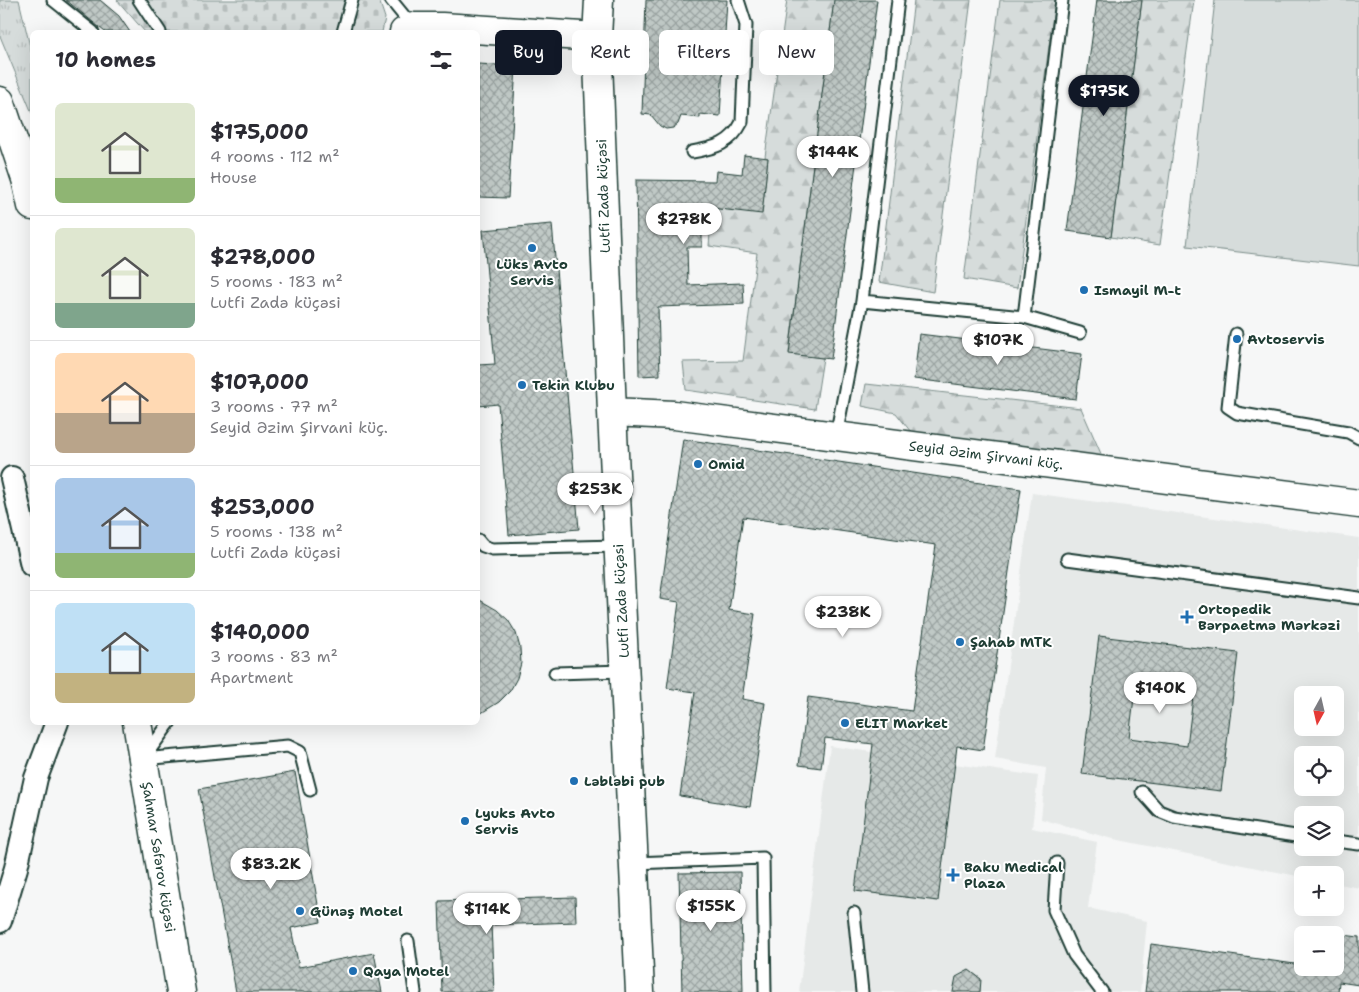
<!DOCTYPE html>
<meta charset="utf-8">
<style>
body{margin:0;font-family:"Shantell Sans",sans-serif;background:#f2f2f3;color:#2b2b33;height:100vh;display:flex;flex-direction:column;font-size:19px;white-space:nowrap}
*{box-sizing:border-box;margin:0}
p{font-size:16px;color:#7c7c81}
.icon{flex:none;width:28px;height:28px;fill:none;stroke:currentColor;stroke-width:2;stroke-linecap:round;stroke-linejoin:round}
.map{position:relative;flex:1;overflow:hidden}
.panel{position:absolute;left:30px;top:30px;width:450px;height:695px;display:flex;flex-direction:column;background:#fff;border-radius:8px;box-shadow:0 5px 20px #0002}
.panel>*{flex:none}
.guide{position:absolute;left:495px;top:30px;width:475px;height:45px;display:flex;gap:10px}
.needle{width:32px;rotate:188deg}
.tools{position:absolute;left:1294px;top:686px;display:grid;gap:10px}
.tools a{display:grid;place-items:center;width:50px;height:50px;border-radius:8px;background:#fff;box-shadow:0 5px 20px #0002;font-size:25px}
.price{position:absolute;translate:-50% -42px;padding:0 11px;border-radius:18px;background:#fff;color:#222;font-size:16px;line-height:32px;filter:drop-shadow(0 1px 2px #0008)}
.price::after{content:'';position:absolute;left:50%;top:30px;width:15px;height:11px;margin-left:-8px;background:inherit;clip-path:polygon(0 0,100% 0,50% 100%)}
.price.on{background:#111827;color:#fff}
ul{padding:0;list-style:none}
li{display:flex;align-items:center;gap:15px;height:125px;padding:0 25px}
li+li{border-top:1px solid #e1e1e2}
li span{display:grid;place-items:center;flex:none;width:140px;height:100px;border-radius:8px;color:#555}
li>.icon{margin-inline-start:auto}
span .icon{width:60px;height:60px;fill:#fffc;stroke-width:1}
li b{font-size:21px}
h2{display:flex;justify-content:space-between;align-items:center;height:60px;padding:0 25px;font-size:21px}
.tag{padding:0 18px;border-radius:8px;background:#fff;box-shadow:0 5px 20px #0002;font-size:18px;line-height:45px}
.tag.on{background:#111827;color:#fff}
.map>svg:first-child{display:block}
.built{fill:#e6e9e8;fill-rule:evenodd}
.grass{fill:url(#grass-tufts);stroke:#7a8c88}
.forest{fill:url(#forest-firs);stroke:#7a8c88}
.cemetery{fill:url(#cemetery-stones);stroke:#7a8c88}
.pitch{fill:#d6dcdb;stroke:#7a8c88}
.building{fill:url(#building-cross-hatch);stroke:#1f3d34;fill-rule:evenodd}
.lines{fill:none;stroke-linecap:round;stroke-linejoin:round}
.service-casing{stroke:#1f3d34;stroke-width:15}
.minor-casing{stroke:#1f3d34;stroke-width:26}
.tertiary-casing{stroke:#1f3d34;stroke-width:31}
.secondary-casing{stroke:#1f3d34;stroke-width:31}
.service{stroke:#fff;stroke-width:11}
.minor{stroke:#fff;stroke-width:22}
.tertiary{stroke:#fff;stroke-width:28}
.secondary{stroke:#fff;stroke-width:28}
.poi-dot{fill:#1f6fb2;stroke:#fff;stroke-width:2}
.labels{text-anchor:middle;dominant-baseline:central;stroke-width:4;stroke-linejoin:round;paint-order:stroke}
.street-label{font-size:14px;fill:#1f3d34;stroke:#fff}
.poi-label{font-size:14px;font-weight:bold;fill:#1f3d34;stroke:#fff;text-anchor:start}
</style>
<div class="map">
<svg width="1359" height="992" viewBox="0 0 1359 992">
<defs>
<pattern id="grass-tufts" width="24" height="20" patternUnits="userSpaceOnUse" patternTransform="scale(1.25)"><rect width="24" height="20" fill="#d6dcdb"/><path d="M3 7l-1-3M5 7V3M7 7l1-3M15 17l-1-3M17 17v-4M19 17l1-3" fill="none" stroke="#b7bebd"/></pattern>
<pattern id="forest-firs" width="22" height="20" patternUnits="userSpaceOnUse" patternTransform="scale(1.25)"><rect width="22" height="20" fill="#d6dcdb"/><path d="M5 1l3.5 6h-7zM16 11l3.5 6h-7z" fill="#b7bebd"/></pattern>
<pattern id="cemetery-stones" width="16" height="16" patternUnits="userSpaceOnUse" patternTransform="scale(1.25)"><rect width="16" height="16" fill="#d6dcdb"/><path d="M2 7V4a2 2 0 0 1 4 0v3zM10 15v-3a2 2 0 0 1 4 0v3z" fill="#b7bebd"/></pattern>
<pattern id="building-cross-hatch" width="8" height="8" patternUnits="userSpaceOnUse" patternTransform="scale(1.25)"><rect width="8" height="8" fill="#c0c9c6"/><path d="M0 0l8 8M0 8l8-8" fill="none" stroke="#9ba4a2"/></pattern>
</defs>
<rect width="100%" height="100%" fill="#f6f7f7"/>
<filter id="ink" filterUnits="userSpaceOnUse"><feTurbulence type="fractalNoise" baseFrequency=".02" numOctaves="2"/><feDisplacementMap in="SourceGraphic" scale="10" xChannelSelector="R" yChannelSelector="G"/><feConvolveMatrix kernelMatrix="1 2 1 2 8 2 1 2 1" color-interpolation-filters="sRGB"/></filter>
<g filter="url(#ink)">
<!-- built -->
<path class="built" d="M1032,493L1359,538V888L1335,883V875L1302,877L1109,838L1041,819L1046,768L995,759ZM1302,695H1335V728H1302ZM1302,755H1335V788H1302ZM1302,815H1335V848H1302Z
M830,746L1038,776L1032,828L1097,842L1088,908L1147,921L1140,992H799Z"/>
<!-- grass -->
<path class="grass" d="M0,0H19L32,55V113L0,36Z"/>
<!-- forest -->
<path class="forest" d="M787,0H834L789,353L823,358L815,409L686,390L683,362L743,361L757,253L709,246L712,208L762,213L768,158L765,157Z
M914,0H971L933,292L879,282Z
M1000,0H1055L1017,288L964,279Z
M1142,0H1194L1160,245L1111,237Z
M866,384L1081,408L1102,456L911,432L896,413L862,406Z"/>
<!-- cemetery -->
<path class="cemetery" d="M117,0H379L385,18L382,32H145Z"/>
<!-- pitch -->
<path class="pitch" d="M1215,0H1359V266L1187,246Z"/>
<!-- building -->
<path class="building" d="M66,0H100L119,16L130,32H105Z
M646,0H727L720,116L700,114V118L681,116L678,124L673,128L666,129L660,126L651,115L642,114Z
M834,0H877L831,359L789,354Z
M1097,0H1142L1111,237L1067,231Z
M478,64L516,66L508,198L478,197Z
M744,155L768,158L762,214L702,207V247H687L688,285L743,283L744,304L658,307L660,375L639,376L636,180L715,181L716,171L742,174Z
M552,224L579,529L509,535L498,404L478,406V365L495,364L483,230Z
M919,334L1082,354L1076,399L914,379Z
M683,439L1021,489L983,750L957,746L938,901L855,891L873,744L825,738L821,768L799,765L808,697L912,711L936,545L743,517L729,610L755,614L742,699L765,703L750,807L680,796L695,692L667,688L679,602L660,599Z
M478,599L497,610L508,620L516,633L520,648L521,663L517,678L510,691L499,702L478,715Z
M1099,636L1238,653L1221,791L1082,774ZM1136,682L1194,689L1187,746L1129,738Z
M295,772L321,922L291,928L299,967L374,953L382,992H236L199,789Z
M740,872L743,992H682L679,873Z
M575,897L576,922L491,925L494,992H442L439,901Z
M1335,934L1359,937V985L1339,982L1338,992H1145L1151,944L1302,965V968H1335Z
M969,970L981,979L980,992H953L956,977Z"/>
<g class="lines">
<defs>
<path id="service" d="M53,0L93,32
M139,0L160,32
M391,0L413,27
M343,32L352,0
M692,152C715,148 731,144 742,122L746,25L738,0
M862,301L898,0
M1024,317L1062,0
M1236,334L1228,407L1237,413L1348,432L1359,438
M836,436L862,301L1024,317L1080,333
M478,540L483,546L492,549L618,546
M1067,559L1359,598
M555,673L624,671
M146,755L170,722
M143,759L288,746L300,752L310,790
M1142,792L1159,811L1174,817L1302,837
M1335,841L1359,844
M634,863L763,858L765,992
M1057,863L1054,910L1074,955L1102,992
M854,913L862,992
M408,941L415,992"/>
<path id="minor" d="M12,478L32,565
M0,921L16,868L36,778L57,722"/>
<path id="tertiary" d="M404,32L413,27H442L597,37"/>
<path id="secondary" d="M599,0L597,37L612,412L640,992
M0,101L26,179L32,206
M612,412L674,415L1359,504
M137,722L181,992"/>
</defs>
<!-- service casing -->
<use href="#service" class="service-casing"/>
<!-- minor casing -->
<use href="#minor" class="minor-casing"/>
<!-- tertiary casing -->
<use href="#tertiary" class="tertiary-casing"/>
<!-- secondary casing -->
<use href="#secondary" class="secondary-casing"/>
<!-- service -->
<use href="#service" class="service"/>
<!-- minor -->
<use href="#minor" class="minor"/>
<!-- tertiary -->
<use href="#tertiary" class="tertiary"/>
<!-- secondary -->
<use href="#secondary" class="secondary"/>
</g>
</g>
<!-- markers -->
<g class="poi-dot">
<circle cx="532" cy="248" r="5"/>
<circle cx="1084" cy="290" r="5"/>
<circle cx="1237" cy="339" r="5"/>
<circle cx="522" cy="385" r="5"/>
<circle cx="698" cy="464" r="5"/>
<path d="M1184.5 609.5h5v5h5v5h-5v5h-5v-5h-5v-5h5z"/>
<circle cx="960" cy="642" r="5"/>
<circle cx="845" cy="723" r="5"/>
<circle cx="574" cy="781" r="5"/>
<circle cx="465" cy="821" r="5"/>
<path d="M950.5 867.5h5v5h5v5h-5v5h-5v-5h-5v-5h5z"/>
<circle cx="300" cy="911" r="5"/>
<circle cx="353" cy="971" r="5"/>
</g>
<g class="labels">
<!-- street labels -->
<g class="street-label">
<text transform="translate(603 196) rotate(-92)">Lutfi Zadə küçəsi</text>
<text transform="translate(986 455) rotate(7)">Seyid Əzim Şirvani küç.</text>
<text transform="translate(621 601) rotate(-93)">Lutfi Zadə küçəsi</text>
<text transform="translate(159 857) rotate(81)">Şahmar Səfərov küçəsi</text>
</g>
<!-- poi labels -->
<g class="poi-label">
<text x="532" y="264" text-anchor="middle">Lüks Avto<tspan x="532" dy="16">Servis</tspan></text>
<text x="1094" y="290">Ismayil M-t</text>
<text x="1247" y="339">Avtoservis</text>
<text x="532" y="385">Tekin Klubu</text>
<text x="708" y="464">Omid</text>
<text x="1198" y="609">Ortopedik<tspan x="1198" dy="16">Bərpaetmə Mərkəzi</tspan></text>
<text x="970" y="642">Şahab MTK</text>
<text x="855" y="723">ELIT Market</text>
<text x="584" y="781">Ləbləbi pub</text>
<text x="475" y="813">Lyuks Avto<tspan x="475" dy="16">Servis</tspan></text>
<text x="964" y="867">Baku Medical<tspan x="964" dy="16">Plaza</tspan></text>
<text x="310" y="911">Günəş Motel</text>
<text x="363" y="971">Qaya Motel</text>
</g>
</g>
</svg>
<div class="tools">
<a><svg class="needle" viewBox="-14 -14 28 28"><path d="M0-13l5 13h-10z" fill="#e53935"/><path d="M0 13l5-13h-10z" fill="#7c7c81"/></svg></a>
<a><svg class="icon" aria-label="locate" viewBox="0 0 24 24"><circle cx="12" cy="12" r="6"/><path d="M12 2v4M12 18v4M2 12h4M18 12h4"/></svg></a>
<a><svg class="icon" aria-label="layers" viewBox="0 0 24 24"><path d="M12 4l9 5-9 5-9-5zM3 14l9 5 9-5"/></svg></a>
<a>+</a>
<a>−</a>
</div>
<b class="price on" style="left:1104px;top:117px">$175K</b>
<b class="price" style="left:833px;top:178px">$144K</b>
<b class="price" style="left:684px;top:245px">$278K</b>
<b class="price" style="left:998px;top:366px">$107K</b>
<b class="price" style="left:595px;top:515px">$253K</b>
<b class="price" style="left:843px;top:638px">$238K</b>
<b class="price" style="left:1160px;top:714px">$140K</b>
<b class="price" style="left:271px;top:890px">$83.2K</b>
<b class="price" style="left:711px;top:932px">$155K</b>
<b class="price" style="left:487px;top:935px">$114K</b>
<div class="guide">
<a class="tag on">Buy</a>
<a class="tag">Rent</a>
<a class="tag">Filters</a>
<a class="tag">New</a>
</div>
<section class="panel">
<h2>10 homes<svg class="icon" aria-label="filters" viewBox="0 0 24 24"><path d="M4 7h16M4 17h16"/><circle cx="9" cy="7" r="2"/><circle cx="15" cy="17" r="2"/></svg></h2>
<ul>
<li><span style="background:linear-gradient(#dfe7d0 75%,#8fb573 0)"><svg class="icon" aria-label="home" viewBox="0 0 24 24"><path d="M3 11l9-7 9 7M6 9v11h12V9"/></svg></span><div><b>$175,000</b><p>4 rooms · 112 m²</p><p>House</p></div></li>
<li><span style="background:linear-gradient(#dfe7d0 75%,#7fa58c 0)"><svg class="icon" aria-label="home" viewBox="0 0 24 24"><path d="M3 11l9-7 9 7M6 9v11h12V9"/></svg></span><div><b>$278,000</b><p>5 rooms · 183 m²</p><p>Lutfi Zadə küçəsi</p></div></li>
<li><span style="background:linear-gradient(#ffd9b3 60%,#b9a48a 0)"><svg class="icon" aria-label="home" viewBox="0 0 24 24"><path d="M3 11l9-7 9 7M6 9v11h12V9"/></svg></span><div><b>$107,000</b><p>3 rooms · 77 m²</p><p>Seyid Əzim Şirvani küç.</p></div></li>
<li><span style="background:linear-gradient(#a9c7e8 75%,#8fb573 0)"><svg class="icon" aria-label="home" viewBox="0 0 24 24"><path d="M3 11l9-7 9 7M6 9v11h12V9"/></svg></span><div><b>$253,000</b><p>5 rooms · 138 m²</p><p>Lutfi Zadə küçəsi</p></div></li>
<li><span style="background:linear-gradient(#bfe0f5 70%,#c2b280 0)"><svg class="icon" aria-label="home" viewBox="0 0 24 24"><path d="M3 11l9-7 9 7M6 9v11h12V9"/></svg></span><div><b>$140,000</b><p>3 rooms · 83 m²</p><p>Apartment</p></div></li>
</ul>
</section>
</div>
